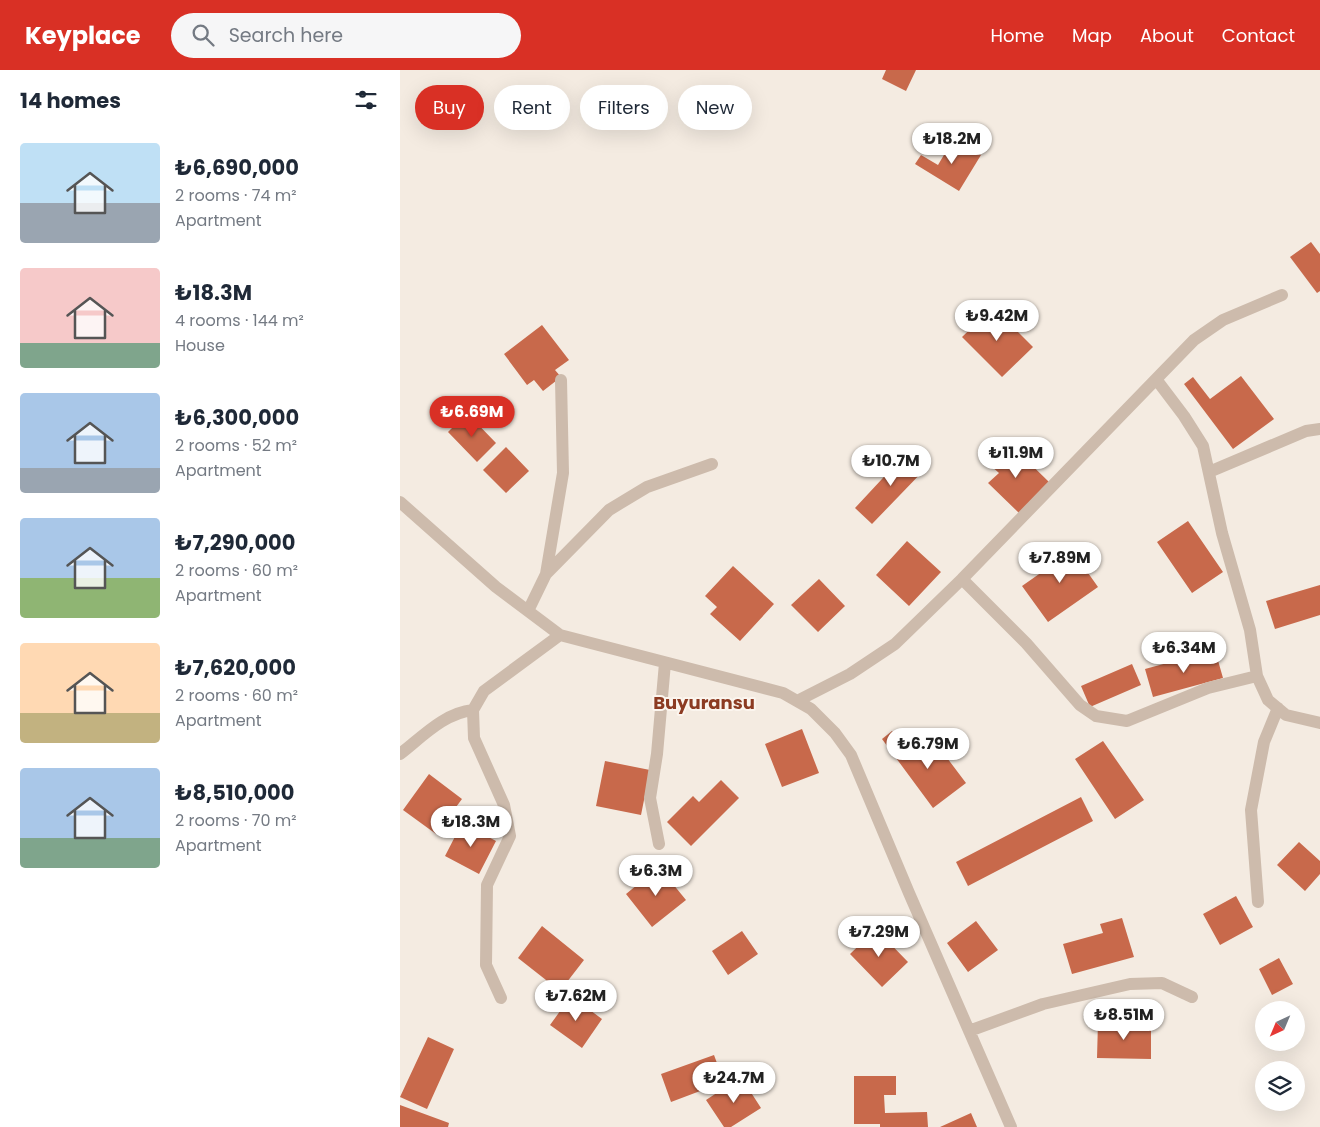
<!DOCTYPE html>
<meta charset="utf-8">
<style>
body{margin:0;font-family:Poppins,sans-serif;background:#f6f6f7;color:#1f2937;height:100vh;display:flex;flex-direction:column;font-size:19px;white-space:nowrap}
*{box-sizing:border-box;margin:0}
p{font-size:16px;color:#747a83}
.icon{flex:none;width:28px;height:28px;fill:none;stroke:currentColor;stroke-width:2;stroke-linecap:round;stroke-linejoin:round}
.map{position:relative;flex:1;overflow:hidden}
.side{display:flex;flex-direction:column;background:#fff;width:400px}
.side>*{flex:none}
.guide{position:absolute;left:15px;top:15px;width:475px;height:45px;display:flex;gap:10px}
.needle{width:32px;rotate:224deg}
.tools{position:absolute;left:855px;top:931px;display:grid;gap:10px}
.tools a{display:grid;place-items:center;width:50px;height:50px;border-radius:50%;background:#fff;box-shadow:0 5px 20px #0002;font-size:25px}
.price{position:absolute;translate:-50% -42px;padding:0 11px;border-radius:18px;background:#fff;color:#222;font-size:16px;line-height:32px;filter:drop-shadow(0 1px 2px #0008)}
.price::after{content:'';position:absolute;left:50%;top:30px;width:15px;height:11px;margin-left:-8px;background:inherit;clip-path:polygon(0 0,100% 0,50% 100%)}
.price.on{background:#d93025;color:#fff}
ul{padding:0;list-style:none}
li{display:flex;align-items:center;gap:15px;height:125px;padding:0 20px}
li span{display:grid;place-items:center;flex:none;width:140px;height:100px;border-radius:5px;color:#555}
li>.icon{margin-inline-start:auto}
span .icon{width:60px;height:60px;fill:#fffc;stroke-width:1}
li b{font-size:21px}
h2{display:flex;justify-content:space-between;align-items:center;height:60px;padding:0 20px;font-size:21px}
.chip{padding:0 18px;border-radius:22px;background:#fff;box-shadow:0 5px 20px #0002;font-size:18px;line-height:45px}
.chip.on{background:#d93025;color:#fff}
header{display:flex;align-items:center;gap:30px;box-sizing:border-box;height:70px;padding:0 25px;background:#d93025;color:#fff}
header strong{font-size:24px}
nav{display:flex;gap:28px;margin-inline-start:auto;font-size:18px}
.search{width:350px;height:45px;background:#f6f6f7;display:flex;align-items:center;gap:12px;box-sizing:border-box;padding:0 18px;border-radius:28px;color:#747a83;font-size:19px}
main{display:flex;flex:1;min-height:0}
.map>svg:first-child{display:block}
.building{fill:#c8694b}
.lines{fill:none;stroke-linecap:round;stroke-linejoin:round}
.street{stroke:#cdbbac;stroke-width:12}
.labels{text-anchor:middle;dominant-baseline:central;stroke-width:4;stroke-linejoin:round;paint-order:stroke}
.quarter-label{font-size:18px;font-weight:bold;fill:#8c3b22;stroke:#fbf5ee}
</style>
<header>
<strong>Keyplace</strong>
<div class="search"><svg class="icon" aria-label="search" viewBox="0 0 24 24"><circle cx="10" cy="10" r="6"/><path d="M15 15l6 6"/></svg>Search here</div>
<nav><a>Home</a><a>Map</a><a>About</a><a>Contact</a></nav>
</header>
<main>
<section class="side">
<h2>14 homes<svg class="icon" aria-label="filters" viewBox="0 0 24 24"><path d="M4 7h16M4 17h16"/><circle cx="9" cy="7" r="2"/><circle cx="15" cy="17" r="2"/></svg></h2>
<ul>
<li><span style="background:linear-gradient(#bfe0f5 60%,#9aa5b1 0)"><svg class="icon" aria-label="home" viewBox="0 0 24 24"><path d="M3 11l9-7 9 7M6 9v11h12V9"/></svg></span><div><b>₺6,690,000</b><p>2 rooms · 74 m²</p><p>Apartment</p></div></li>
<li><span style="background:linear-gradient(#f6c9c9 75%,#7fa58c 0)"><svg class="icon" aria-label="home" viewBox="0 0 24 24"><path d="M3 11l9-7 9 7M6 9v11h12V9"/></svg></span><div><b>₺18.3M</b><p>4 rooms · 144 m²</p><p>House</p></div></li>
<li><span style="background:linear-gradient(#a9c7e8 75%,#9aa5b1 0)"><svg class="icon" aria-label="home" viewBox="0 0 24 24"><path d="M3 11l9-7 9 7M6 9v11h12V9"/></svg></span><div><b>₺6,300,000</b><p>2 rooms · 52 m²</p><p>Apartment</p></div></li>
<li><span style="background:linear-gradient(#a9c7e8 60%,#8fb573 0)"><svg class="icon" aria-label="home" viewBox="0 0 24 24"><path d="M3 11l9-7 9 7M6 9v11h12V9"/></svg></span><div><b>₺7,290,000</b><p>2 rooms · 60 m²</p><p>Apartment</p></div></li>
<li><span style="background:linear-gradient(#ffd9b3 70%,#c2b280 0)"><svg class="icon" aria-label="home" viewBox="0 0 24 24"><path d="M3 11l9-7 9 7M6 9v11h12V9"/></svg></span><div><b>₺7,620,000</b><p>2 rooms · 60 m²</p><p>Apartment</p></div></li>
<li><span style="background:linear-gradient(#a9c7e8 70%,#7fa58c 0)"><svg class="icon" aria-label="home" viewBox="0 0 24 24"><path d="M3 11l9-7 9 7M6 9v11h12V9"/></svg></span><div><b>₺8,510,000</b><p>2 rooms · 70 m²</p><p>Apartment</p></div></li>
</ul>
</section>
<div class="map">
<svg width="920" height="1057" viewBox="0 0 920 1057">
<rect width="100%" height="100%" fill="#f4ebe1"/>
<!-- building -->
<path class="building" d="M486,0H516L506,21L482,9Z
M554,68L581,85L559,121L515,94L521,85L538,95Z
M911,172L920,184V221L917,223L890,187Z
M593,237L633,277L602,307L562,267Z
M142,255L169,290L155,300L161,307L143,321L134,310L127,315L104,284Z
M841,306L874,349L833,379L784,314L793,307L810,329Z
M67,343L96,373L77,392L48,362Z
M610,374L649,412L619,443L588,413L599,403L590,395Z
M106,377L129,401L106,423L83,400Z
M508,381L526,398L472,454L455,438Z
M788,451L823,502L792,523L757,472Z
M507,471L541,502L509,536L476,505Z
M669,476L698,517L648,552L622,516L642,502L639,497Z
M333,496L374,534L340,571L310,544L317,537L305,526Z
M419,509L445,536L418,562L391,535Z
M920,515V545L875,559L866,531Z
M815,580L823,608L753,627L745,599Z
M732,594L741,615L690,637L681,616Z
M402,659L419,703L382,717L365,674Z
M492,661L513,688L535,672L566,713L533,738L482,669Z
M703,671L744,730L715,749L675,689Z
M205,691L250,700L241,745L196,736Z
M29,704L62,729L36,764L3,740Z
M321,710L339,728L291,776L267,752L293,726L299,732Z
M681,727L693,751L568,816L556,792Z
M62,753L96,771L79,804L45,786Z
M899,772L920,791V804L905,821L877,795Z
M259,797L286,830L252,857L226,824Z
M836,826L853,857L820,875L803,844Z
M722,848L734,887L672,904L663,874L703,863L700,854Z
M576,851L598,880L568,902L547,873Z
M142,856L184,890L160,921L118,888Z
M476,859L508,892L482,917L450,884Z
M342,861L358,884L328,905L312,881Z
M879,888L893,914L872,925L859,899Z
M171,926L202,949L182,978L150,955Z
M698,952L751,953V989L697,988Z
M28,967L54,979L27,1039L0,1027Z
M314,985L324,1012L271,1032L261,1004Z
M454,1006H496V1025H484L485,1043L527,1042L528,1057H480V1054H454Z
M341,1007L361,1038L331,1057H324L306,1030Z
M0,1035L49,1053L48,1057H0Z
M571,1043L577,1057H540Z"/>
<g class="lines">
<!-- street -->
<path class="street" d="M756,309L784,346L803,376L822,463L850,560L857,606L868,630L886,645L920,653
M809,402L906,361L920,359
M0,432L96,517L160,565L383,623L411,639L435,663L451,685L509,823L611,1057
M146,504L209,440L247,417L312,394
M562,509L626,573L680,635L696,646L727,651L808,618L857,606
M128,541L146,504L163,403L161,310
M397,631L450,604L495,574L562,509L794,270L823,250L882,225
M0,684C22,667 44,643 73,640
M259,774L250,728L257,684L265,593
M858,832L851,740L864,672L878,638
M101,928L86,895L87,815L110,766L104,735L74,668L73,640L84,621L160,565
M569,961L643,934L730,914L762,913L792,927"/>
</g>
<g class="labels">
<!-- quarter labels -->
<g class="quarter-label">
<text x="304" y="632">Buyuransu</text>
</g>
</g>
</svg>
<div class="tools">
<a><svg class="needle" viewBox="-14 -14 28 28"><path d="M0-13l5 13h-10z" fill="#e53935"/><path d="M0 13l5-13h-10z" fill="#747a83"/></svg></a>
<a><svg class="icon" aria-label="layers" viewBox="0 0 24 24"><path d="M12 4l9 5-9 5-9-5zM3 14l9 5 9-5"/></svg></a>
</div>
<b class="price" style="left:552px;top:95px">₺18.2M</b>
<b class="price" style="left:597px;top:272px">₺9.42M</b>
<b class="price on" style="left:72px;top:368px">₺6.69M</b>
<b class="price" style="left:616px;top:409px">₺11.9M</b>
<b class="price" style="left:491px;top:417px">₺10.7M</b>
<b class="price" style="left:660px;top:514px">₺7.89M</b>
<b class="price" style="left:784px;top:604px">₺6.34M</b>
<b class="price" style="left:528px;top:700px">₺6.79M</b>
<b class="price" style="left:71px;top:778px">₺18.3M</b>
<b class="price" style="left:256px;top:827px">₺6.3M</b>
<b class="price" style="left:479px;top:888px">₺7.29M</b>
<b class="price" style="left:176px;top:952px">₺7.62M</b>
<b class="price" style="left:724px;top:971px">₺8.51M</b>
<b class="price" style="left:334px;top:1034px">₺24.7M</b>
<div class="guide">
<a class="chip on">Buy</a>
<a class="chip">Rent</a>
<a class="chip">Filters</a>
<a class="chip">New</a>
</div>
</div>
</main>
